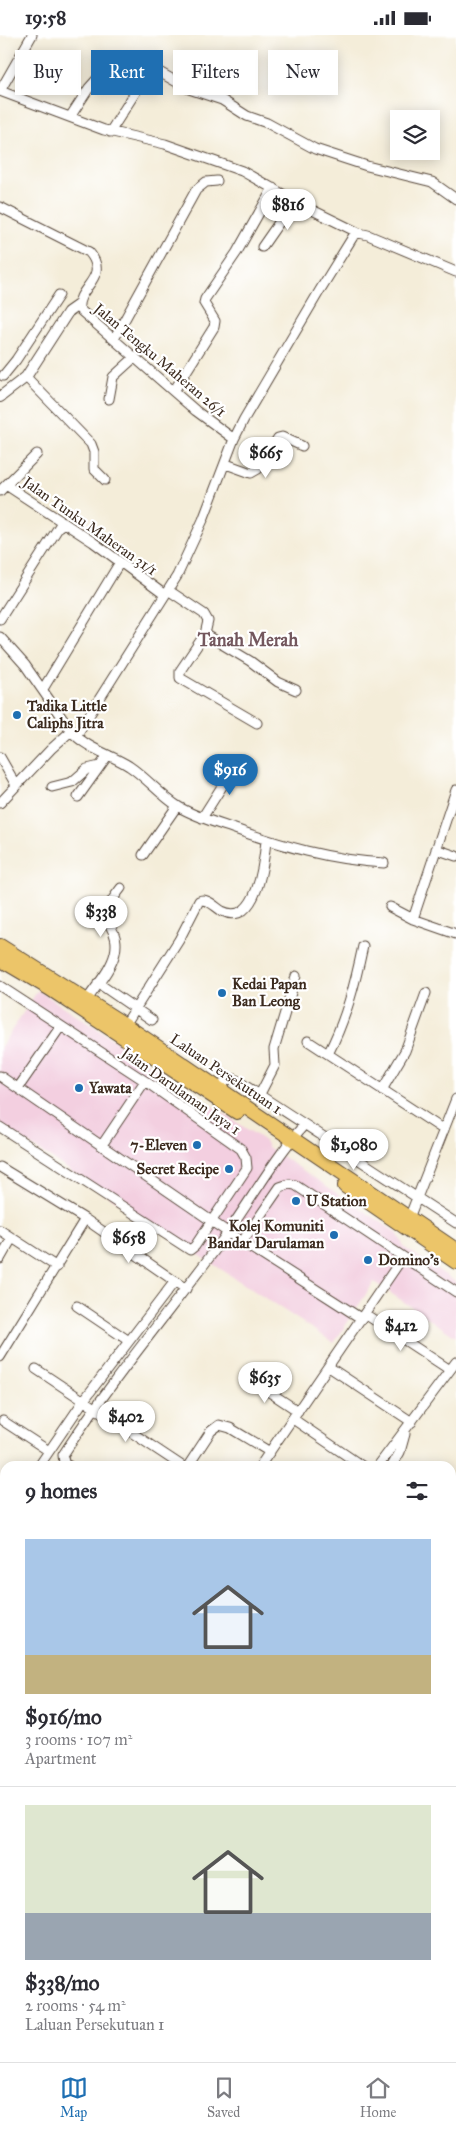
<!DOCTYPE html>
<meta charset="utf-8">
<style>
body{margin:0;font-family:"IM FELL Great Primer",serif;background:#f2f2f3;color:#2b2b33;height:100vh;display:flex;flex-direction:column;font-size:19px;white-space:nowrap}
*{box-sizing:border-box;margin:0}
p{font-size:16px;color:#7c7c81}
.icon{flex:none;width:28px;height:28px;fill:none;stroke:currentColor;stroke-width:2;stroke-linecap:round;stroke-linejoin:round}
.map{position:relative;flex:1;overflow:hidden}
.side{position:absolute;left:0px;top:1426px;width:456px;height:601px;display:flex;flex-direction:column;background:#fff;border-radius:15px 15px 0 0;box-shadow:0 2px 12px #0003}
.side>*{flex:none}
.guide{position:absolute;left:15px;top:15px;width:426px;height:45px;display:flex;gap:10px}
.controls{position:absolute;left:390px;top:75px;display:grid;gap:10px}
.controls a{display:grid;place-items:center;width:50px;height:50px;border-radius:0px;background:#fff;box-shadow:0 2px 12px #0003;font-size:25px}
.price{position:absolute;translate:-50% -42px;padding:0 11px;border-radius:18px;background:#fff;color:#222;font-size:16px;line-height:32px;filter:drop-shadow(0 1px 2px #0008)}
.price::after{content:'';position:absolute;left:50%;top:30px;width:15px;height:11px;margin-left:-8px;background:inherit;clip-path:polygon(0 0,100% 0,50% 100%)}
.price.on{background:#1f6fb2;color:#fff}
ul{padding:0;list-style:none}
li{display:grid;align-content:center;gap:10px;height:265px;padding:0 25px}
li+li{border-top:1px solid #e1e1e2}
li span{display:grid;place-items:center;height:155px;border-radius:0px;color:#555}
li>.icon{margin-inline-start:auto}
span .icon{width:90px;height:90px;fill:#fffc;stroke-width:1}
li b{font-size:21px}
h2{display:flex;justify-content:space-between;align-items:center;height:60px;padding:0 25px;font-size:21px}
.tag{padding:0 18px;border-radius:0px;background:#fff;box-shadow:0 2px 12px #0003;font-size:18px;line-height:45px}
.tag.on{background:#1f6fb2;color:#fff}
.status{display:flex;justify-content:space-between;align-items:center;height:35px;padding:0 25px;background:#fff;direction:ltr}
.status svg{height:14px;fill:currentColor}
.tab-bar{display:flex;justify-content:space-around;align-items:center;height:70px;border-top:1px solid #e1e1e2;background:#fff;font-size:14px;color:#7c7c81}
.tab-bar a{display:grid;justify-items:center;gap:2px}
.tab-bar .on{color:#1f6fb2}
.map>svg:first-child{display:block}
.built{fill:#f3cfe0}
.industrial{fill:url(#industrial-furrows)}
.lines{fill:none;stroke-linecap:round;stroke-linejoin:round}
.stream{stroke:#69c0e6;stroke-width:2.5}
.minor-casing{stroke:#57473a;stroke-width:11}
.tertiary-casing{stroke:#57473a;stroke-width:12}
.trunk-casing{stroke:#57473a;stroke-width:16}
.minor{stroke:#fff;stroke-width:9}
.tertiary{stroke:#fff;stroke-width:10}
.trunk{stroke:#ecc569;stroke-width:14}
.poi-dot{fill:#1f6fb2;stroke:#fff;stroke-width:2}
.labels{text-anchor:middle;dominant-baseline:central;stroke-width:4.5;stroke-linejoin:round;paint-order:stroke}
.street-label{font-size:15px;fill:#3b2a1e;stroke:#fff}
.poi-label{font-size:15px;font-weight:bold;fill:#3b2a1e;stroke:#fff;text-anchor:start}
.quarter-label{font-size:18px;font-weight:bold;fill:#73575e;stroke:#fff}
</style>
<div class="status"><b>19:58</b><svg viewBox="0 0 49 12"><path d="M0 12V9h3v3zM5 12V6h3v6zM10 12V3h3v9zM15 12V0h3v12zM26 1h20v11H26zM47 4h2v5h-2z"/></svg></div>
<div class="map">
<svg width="456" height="2027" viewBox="0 0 456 2027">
<defs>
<pattern id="industrial-furrows" width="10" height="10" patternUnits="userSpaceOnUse" patternTransform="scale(1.25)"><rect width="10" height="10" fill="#cfbdcf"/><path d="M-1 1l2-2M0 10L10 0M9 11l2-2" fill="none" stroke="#a99aa7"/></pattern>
</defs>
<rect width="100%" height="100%" fill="#fff"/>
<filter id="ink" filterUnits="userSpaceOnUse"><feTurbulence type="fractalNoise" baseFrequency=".02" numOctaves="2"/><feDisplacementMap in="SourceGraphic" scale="10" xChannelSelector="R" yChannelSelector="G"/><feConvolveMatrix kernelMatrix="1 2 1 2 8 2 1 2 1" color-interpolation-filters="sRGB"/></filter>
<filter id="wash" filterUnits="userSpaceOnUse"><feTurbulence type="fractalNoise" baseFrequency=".0096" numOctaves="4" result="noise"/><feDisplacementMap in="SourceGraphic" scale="20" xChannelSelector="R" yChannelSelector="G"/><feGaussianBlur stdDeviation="1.12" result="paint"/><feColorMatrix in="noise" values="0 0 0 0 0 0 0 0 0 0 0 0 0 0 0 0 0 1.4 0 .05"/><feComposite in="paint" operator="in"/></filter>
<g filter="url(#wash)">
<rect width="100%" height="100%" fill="#f4edd9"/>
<!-- built -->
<path class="built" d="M38,955L265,1106L268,1112L397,1198L405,1213L456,1247V1302L374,1247L334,1308L0,1090V1013Z"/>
<!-- industrial -->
<path class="industrial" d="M0,1836L5,1839V2022H341V2027H0Z"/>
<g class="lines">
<!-- stream -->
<path class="stream" d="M344,2022V2027"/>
</g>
</g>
<g filter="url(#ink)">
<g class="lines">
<defs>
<path id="minor" d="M0,56L104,95L165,109L242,136L300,169L359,198
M0,56L32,0
M70,82L89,53L115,24
M110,97L147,39L154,34L189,54L222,65L247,81L267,88L315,114L367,131L432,147L456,164
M0,172L89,217C111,243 76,252 79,274L196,376L234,404
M262,212L294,166
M114,304L196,155L206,147L217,146
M3,341L16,325L59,260
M26,342L91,409L94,417V434L105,445
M174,356L214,292L215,286L204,268L205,264L237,217L273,153
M109,364L113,342L135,322
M226,429L251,438L258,434L278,403L282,402L302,411
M6,450L93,507L165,560
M0,456L37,419
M168,555L204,579L208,586L205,599L180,636V643L257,688
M0,584L62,487
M205,599L250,626L278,647L296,655
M0,602L25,630L71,696C87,714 110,719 129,731C147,743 161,761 179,772C196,782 214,787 232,793C282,811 331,825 384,828
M43,654L120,527
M76,701L177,541L203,485L234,404L244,384L320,255L354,200L359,198L368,200L456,237
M0,722L16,750
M52,752L72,747L87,734L100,731
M78,762L108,720
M0,768L51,714L71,696
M202,783L238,726
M436,814L456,821
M143,820L177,771
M390,872L413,884L456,899
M413,884L456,755
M98,948L152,985
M0,951L145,1046L241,1114L246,1123L247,1133L195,1211L190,1215L0,1092
M87,965C96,951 111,935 115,918C122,887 90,891 121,853
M125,990L179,905L199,866C207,862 215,872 222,876C257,893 264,826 266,806
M308,1006L444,1095
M328,1019C346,984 355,949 363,911
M0,1041L242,1207L362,1284
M18,1053L61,991
M219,1053L228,1044H235L456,1188
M382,1055L405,1016L426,958
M260,1059L275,1030L274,1014L296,941
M102,1110L145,1046
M0,1132L85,1184L186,1254
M409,1183L456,1064
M0,1195L57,1232
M242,1207L280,1152L289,1149L295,1150L456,1257
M0,1224L12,1203
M77,1271L129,1306
M365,1279L450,1335
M0,1322L85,1184
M329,1332L412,1387
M36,1334L182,1431
M245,1341L298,1376
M293,1384L362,1431
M3,1386L49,1416
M39,1431L84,1365L175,1246
M69,1431L64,1428L63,1420C111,1346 168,1278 221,1207C249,1169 272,1126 304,1090
M188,1431L211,1396L219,1390L230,1393L270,1417
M260,1431L403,1222
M378,1431L456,1327
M392,1431L400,1417L405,1399
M0,1464L5,1467
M0,1491L5,1483
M451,1522L456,1525
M0,1552L5,1554
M451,1581L456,1570
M451,1659H452
M0,1835L5,1823
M451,1872L456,1862
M0,1929L5,1932
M451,1977L456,1978
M144,2022L150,2027
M375,2027L377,2022
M450,2027L456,2015"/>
<path id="tertiary" d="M0,362L26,342L68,277L78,270"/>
<path id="trunk" d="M0,911L125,990L456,1215
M0,924L49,953L237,1077
M345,1151L456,1227"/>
</defs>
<!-- minor casing -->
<use href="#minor" class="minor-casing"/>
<!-- tertiary casing -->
<use href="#tertiary" class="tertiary-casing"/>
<!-- trunk casing -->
<use href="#trunk" class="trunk-casing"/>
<!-- minor -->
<use href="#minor" class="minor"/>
<!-- tertiary -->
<use href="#tertiary" class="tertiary"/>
<!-- trunk -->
<use href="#trunk" class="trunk"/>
</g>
</g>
<!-- markers -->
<g class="poi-dot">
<circle cx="17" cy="680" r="5"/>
<circle cx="222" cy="958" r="5"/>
<circle cx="79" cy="1053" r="5"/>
<circle cx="197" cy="1110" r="5"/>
<circle cx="229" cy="1134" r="5"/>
<circle cx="296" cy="1166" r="5"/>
<circle cx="334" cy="1200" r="5"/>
<circle cx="368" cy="1225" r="5"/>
</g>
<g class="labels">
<!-- street labels -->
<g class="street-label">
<text transform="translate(160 325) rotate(40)">Jalan Tengku Maheran 26/1</text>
<text transform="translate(90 491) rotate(35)">Jalan Tunku Maheran 31/1</text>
<text transform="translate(226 1039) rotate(34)">Laluan Persekutuan 1</text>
<text transform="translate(181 1056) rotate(35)">Jalan Darulaman Jaya 1</text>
</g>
<!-- poi labels -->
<g class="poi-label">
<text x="27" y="671">Tadika Little<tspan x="27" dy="17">Caliphs Jitra</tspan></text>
<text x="232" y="949">Kedai Papan<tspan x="232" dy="17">Ban Leong</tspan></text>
<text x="89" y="1053">Yawata</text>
<text x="187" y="1110" text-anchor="end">7-Eleven</text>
<text x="219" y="1134" text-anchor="end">Secret Recipe</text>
<text x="306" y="1166">U Station</text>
<text x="324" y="1191" text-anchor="end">Kolej Komuniti<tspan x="324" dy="17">Bandar Darulaman</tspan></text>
<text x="378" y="1225">Domino's</text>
</g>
<!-- quarter labels -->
<g class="quarter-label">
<text x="248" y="605">Tanah Merah</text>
</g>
</g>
</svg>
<div class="controls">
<a><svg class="icon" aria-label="layers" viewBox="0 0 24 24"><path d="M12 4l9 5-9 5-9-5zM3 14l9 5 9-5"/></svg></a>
</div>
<b class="price" style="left:288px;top:196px">$816</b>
<b class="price" style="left:266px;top:444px">$665</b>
<b class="price on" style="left:230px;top:761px">$916</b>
<b class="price" style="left:101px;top:903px">$338</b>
<b class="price" style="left:354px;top:1136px">$1,080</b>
<b class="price" style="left:129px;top:1229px">$658</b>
<b class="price" style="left:401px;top:1317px">$412</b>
<b class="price" style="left:265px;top:1369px">$635</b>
<b class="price" style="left:126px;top:1408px">$402</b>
<div class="guide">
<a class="tag">Buy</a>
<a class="tag on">Rent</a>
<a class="tag">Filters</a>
<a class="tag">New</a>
</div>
<section class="side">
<h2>9 homes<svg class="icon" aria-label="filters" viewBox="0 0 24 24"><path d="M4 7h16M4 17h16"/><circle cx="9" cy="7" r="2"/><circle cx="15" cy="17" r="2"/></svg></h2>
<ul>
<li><span style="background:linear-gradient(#a9c7e8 75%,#c2b280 0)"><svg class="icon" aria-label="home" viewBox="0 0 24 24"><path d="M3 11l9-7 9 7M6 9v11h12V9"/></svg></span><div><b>$916/mo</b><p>3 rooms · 107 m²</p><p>Apartment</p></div></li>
<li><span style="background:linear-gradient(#dfe7d0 70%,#9aa5b1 0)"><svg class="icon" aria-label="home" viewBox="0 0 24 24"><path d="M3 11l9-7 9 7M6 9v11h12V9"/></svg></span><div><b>$338/mo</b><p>2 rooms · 54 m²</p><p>Laluan Persekutuan 1</p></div></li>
</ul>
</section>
</div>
<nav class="tab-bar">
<a class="on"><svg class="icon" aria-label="map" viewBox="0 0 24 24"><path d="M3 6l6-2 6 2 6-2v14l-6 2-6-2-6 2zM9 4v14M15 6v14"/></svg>Map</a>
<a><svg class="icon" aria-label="saved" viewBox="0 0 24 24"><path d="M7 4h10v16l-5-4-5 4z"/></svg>Saved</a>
<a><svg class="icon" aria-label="home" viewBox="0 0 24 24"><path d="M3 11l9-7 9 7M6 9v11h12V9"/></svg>Home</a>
</nav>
